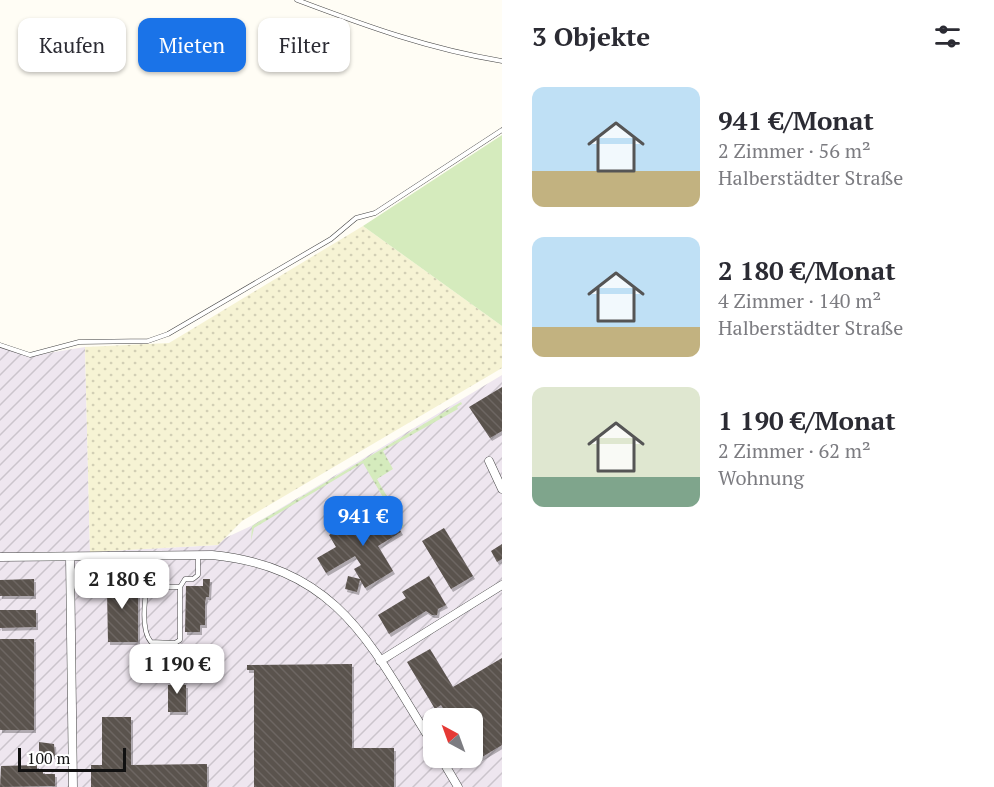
<!DOCTYPE html>
<html lang="de">
<meta charset="utf-8">
<style>
body{margin:0;font-family:"PT Serif",serif;background:#f7f7f7;color:#2b2b33;height:100vh;display:flex;flex-direction:column;font-size:22px;white-space:nowrap}
*{box-sizing:border-box;margin:0}
p{font-size:20px;color:#7c7c81}
.icon{flex:none;width:33px;height:33px;fill:none;stroke:currentColor;stroke-width:2;stroke-linecap:round;stroke-linejoin:round}
.map{position:relative;flex:1;overflow:hidden}
.panel{display:flex;flex-direction:column;background:#fff;width:492px}
.panel>*{flex:none}
.hud{position:absolute;left:18px;top:18px;width:393px;height:54px;display:flex;gap:12px}
.needle{width:39px;rotate:319deg}
.fabs{position:absolute;left:423px;top:708px;display:grid;gap:12px}
.fabs a{display:grid;place-items:center;width:60px;height:60px;border-radius:12px;background:#fff;box-shadow:0 2px 4px #0004;font-size:30px}
.scale{position:absolute;left:18px;bottom:15px;width:108px;box-sizing:border-box;padding-left:6px;border:3px solid #111;border-top:0;font-size:16px;line-height:21px;white-space:nowrap;color:#111;-webkit-text-stroke:4px #fff;paint-order:stroke}
.price{position:absolute;translate:-50% -51px;padding:0 14px;border-radius:12px;background:#fff;color:#222;font-size:20px;line-height:39px;filter:drop-shadow(0 2px 3px #0008)}
.price::after{content:'';position:absolute;left:50%;top:36px;width:18px;height:14px;margin-left:-9px;background:inherit;clip-path:polygon(0 0,100% 0,50% 100%)}
.price.selected{background:#1a73e8;color:#fff}
ul{padding:0;list-style:none}
li{display:flex;align-items:center;gap:18px;height:150px;padding:0 30px}
li span{display:grid;place-items:center;flex:none;width:168px;height:120px;border-radius:12px;color:#555}
li>.icon{margin-inline-start:auto}
span .icon{width:72px;height:72px;fill:#fffc;stroke-width:1}
li b{font-size:26px}
h2{display:flex;justify-content:space-between;align-items:center;height:72px;padding:0 30px;font-size:26px}
.chip{padding:0 21px;border-radius:12px;background:#fff;box-shadow:0 2px 4px #0004;font-size:21px;line-height:54px}
.chip.selected{background:#1a73e8;color:#fff}
main{display:flex;flex:1;min-height:0}
.map>svg:first-child{display:block}
.industrial{fill:url(#industrial-furrows);fill-rule:evenodd}
.farmland{fill:url(#farmland-dots)}
.grass{fill:url(#grass-dots)}
.park{fill:#d5ebbd}
.building{fill:url(#building-back-hatch);filter:url(#shadow)}
.lines{fill:none;stroke-linecap:round;stroke-linejoin:round}
.service-casing{stroke:#444;stroke-width:5}
.minor-casing{stroke:#444;stroke-width:9}
.service{stroke:#fff;stroke-width:4}
.minor{stroke:#fff;stroke-width:8}
</style>
<main>
<div class="map">
<svg width="502" height="787" viewBox="0 0 502 787">
<defs>
<pattern id="industrial-furrows" width="10" height="10" patternUnits="userSpaceOnUse" patternTransform="scale(1.5)"><rect width="10" height="10" fill="#eee6ef"/><path d="M-1 1l2-2M0 10L10 0M9 11l2-2" fill="none" stroke="#cbc4cc"/></pattern>
<pattern id="farmland-dots" width="8" height="8" patternUnits="userSpaceOnUse" patternTransform="scale(1.5)"><rect width="8" height="8" fill="#f6f3d4"/><path d="M2 2h.1M6 6h.1" fill="none" stroke="#d2cfb5" stroke-width="1.8" stroke-linecap="round"/></pattern>
<pattern id="grass-dots" width="8" height="8" patternUnits="userSpaceOnUse" patternTransform="scale(1.5)"><rect width="8" height="8" fill="#d5ebbd"/><path d="M2 2h.1M6 6h.1" fill="none" stroke="#b6c8a1" stroke-width="1.8" stroke-linecap="round"/></pattern>
<pattern id="building-back-hatch" width="6" height="6" patternUnits="userSpaceOnUse" patternTransform="scale(1.5)"><rect width="6" height="6" fill="#5a524d"/><path d="M-1 5l2 2M0 0l6 6M5-1l2 2" fill="none" stroke="#6d6662"/></pattern>
<filter id="shadow"><feDropShadow dx="2" dy="3" stdDeviation="0" flood-color="#0004"/></filter>
</defs>
<rect width="100%" height="100%" fill="#fffdf5"/>
<!-- industrial -->
<path class="industrial" d="M0,345L30,356L85,347L90,552L218,545L223,539L251,526L502,375V787H0ZM434,718H472V758H434Z"/>
<!-- farmland -->
<path class="farmland" d="M363,226L502,326V368L242,521L218,545L90,552L85,347L169,343Z"/>
<!-- grass -->
<path class="grass" d="M461,402L462,404L457,407L458,409L383,451L393,469L377,479L404,526L401,528L363,463L254,528L251,541L252,526Z"/>
<!-- park -->
<path class="park" d="M502,135V326L363,226Z"/>
<!-- building -->
<path class="building" d="M502,387V431L490,438L469,407Z
M383,502L401,532L378,546L393,571L365,588L360,580L357,592L345,589L348,576L360,579L354,569L361,565L355,556L326,573L317,558L336,547L329,535Z
M444,528L473,576L451,589L422,541Z
M502,544V559L497,562L491,551Z
M429,576L446,605L438,609L437,615H432L426,611L389,634L378,615L406,598L402,592Z
M34,579V596H0V580Z
M203,579H210L209,597H206L205,603V625H200V632H185L186,586H203Z
M99,581H138V642H108L107,592H99Z
M0,610H36V627L0,628Z
M0,639H34V730H0Z
M430,649L453,687L502,658V745L469,765L465,758H472V718H449L441,705L435,709L407,662Z
M352,664V748H394V787H254V670H247V665Z
M174,672H182L183,685H186V712H168V685H174Z
M102,717H131V765L207,764V787H91V765H102Z
M39,742L54,744L55,756L45,757L39,751Z
M37,765V770H43V774H55V786L0,787L1,766Z"/>
<g class="lines">
<defs>
<path id="service" d="M297,0C366,26 429,49 502,61
M0,345L30,355L79,342L148,341L168,334L331,239L356,218L375,213L502,130
M150,557C149,578 137,626 151,642L175,643L180,640V587L185,579H193L198,575V556
M147,587H180"/>
<path id="minor" d="M489,461L502,489
M0,557L212,555C341,568 372,648 434,746
M70,557L73,787
M380,661L502,585
M441,758L458,787"/>
</defs>
<!-- service casing -->
<use href="#service" class="service-casing"/>
<!-- minor casing -->
<use href="#minor" class="minor-casing"/>
<!-- service -->
<use href="#service" class="service"/>
<!-- minor -->
<use href="#minor" class="minor"/>
</g>
</svg>
<div class="fabs">
<a><svg class="needle" viewBox="-14 -14 28 28"><path d="M0-13l5 13h-10z" fill="#e53935"/><path d="M0 13l5-13h-10z" fill="#7c7c81"/></svg></a>
</div>
<div class="scale">100 m</div>
<b class="price selected" style="left:363px;top:547px">941 €</b>
<b class="price" style="left:122px;top:610px">2 180 €</b>
<b class="price" style="left:177px;top:695px">1 190 €</b>
<div class="hud">
<a class="chip">Kaufen</a>
<a class="chip selected">Mieten</a>
<a class="chip">Filter</a>
</div>
</div>
<section class="panel">
<h2>3 Objekte<svg class="icon" aria-label="filters" viewBox="0 0 24 24"><path d="M4 7h16M4 17h16"/><circle cx="9" cy="7" r="2"/><circle cx="15" cy="17" r="2"/></svg></h2>
<ul>
<li><span style="background:linear-gradient(#bfe0f5 70%,#c2b280 0)"><svg class="icon" aria-label="home" viewBox="0 0 24 24"><path d="M3 11l9-7 9 7M6 9v11h12V9"/></svg></span><div><b>941 €/Monat</b><p>2 Zimmer · 56 m²</p><p>Halberstädter Straße</p></div></li>
<li><span style="background:linear-gradient(#bfe0f5 75%,#c2b280 0)"><svg class="icon" aria-label="home" viewBox="0 0 24 24"><path d="M3 11l9-7 9 7M6 9v11h12V9"/></svg></span><div><b>2 180 €/Monat</b><p>4 Zimmer · 140 m²</p><p>Halberstädter Straße</p></div></li>
<li><span style="background:linear-gradient(#dfe7d0 75%,#7fa58c 0)"><svg class="icon" aria-label="home" viewBox="0 0 24 24"><path d="M3 11l9-7 9 7M6 9v11h12V9"/></svg></span><div><b>1 190 €/Monat</b><p>2 Zimmer · 62 m²</p><p>Wohnung</p></div></li>
</ul>
</section>
</main>
